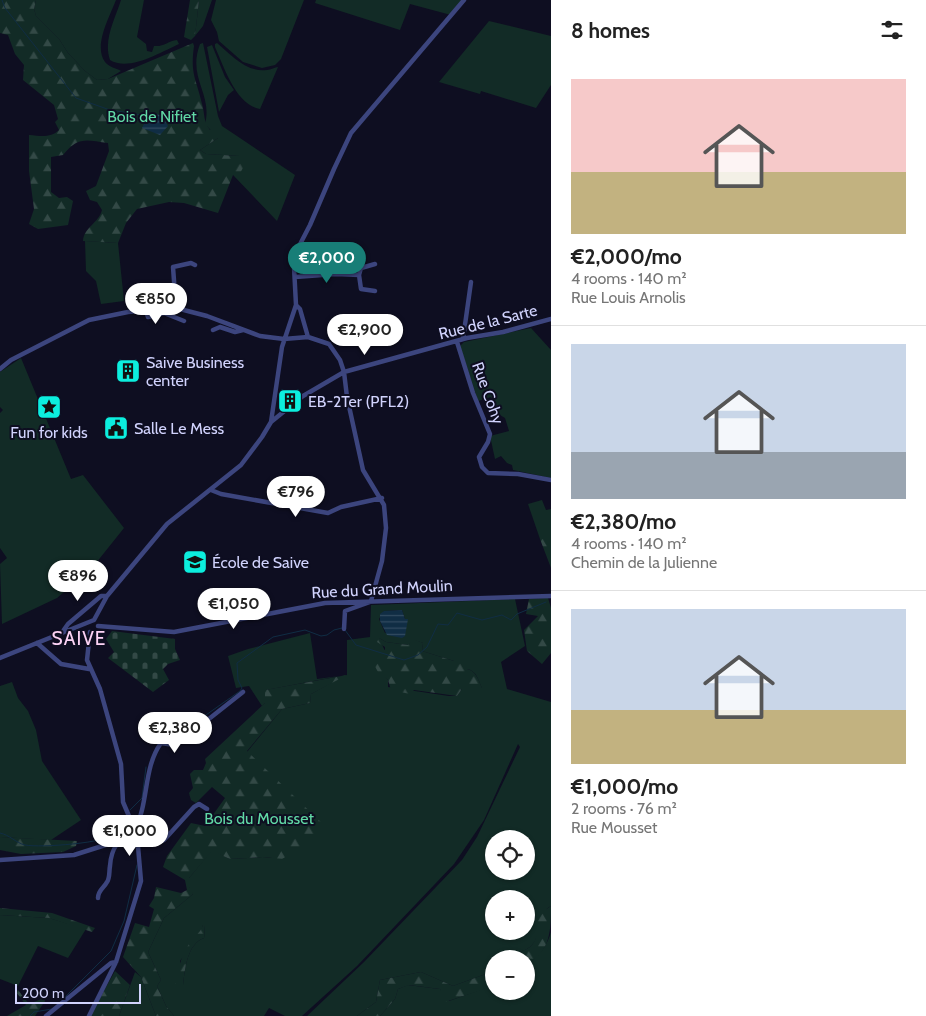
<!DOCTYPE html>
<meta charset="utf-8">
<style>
body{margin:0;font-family:Cabin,sans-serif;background:#f2f2f2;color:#222;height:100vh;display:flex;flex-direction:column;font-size:19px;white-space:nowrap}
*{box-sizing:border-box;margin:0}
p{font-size:16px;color:#767676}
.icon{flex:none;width:28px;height:28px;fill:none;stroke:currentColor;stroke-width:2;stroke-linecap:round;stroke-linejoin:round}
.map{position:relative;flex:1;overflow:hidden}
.panel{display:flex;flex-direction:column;background:#fff;width:375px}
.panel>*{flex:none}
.controls{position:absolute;left:485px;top:830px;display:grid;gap:10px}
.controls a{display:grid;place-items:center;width:50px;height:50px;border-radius:50%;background:#fff;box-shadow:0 1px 4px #0004;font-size:25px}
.scale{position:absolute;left:15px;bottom:12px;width:126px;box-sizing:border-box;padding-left:5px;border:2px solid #d1d3fd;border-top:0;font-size:14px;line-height:18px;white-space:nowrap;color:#d1d3fd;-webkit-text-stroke:4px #0e0e21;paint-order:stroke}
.price{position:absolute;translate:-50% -42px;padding:0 11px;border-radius:18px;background:#fff;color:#222;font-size:16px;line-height:32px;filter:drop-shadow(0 1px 2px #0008)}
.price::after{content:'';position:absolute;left:50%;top:30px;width:15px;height:11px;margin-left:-8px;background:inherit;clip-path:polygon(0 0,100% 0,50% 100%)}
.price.active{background:#187e77;color:#fff}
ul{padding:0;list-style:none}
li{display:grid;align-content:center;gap:10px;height:265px;padding:0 20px}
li+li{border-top:1px solid #e0e0e0}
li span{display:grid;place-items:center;height:155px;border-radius:0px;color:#555}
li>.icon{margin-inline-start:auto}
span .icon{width:90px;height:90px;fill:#fffc;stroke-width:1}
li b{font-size:21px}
h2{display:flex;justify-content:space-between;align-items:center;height:60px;padding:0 20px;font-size:21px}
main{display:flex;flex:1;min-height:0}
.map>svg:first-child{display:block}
.green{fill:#122b26;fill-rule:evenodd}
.forest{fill:url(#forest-firs)}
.cemetery{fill:url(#cemetery-stones)}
.water{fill:url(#water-rules)}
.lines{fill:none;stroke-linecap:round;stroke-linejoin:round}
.stream{stroke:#102d44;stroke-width:1}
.minor{stroke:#3c457e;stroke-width:4.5}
.labels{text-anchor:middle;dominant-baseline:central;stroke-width:4;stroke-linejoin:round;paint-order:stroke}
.park-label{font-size:16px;fill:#61d9a6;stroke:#0e0e21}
.street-label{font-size:16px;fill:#d1d3fd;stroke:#0e0e21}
.poi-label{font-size:16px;fill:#d1d3fd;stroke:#0e0e21;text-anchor:start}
.quarter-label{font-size:19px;letter-spacing:1px;fill:#fdd3f5;stroke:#0e0e21}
</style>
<main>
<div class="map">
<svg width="551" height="1016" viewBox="0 0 551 1016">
<defs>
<pattern id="forest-firs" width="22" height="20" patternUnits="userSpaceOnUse" patternTransform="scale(1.25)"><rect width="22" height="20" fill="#122b26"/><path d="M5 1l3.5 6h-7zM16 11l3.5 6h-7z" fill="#334946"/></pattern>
<pattern id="cemetery-stones" width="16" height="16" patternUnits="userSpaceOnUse" patternTransform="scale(1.25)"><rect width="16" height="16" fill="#122b26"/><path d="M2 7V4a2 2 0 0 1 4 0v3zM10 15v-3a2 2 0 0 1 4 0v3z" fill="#334946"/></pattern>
<pattern id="water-rules" width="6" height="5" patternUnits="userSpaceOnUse" patternTransform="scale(1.25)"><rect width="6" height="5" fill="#102d44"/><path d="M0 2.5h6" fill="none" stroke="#324b60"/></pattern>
</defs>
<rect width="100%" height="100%" fill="#0e0e21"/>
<!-- green -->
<path class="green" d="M36,0H116C110,16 93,46 105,62C110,68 117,68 121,71L108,79L97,80L85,71L68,53L59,39L36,16L34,9Z
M121,0H144L137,37L146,44L147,51L152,52L154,46C164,47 168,41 177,40L179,44C161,52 129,72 110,60C103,40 115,19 121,0Z
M199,0H212L203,26L195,36Z
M216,0H304L281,59L275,65L262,68L243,62L219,41L217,32L211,20Z
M316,0H463L451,15L410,4L400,30L315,3Z
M489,21L551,36V85L536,108L481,91L480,94L439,82Z
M203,43L218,116L222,126L295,175L277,221L233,175L239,156L206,154L200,150L218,138L205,124C213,94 187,78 200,44Z
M217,43C231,55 247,73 267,70C271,70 275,67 278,67L260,109C236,105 224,67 215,47V44Z
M212,45L225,77L234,90L228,95L219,112L207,47Z
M85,241L118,243L124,301L101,304L96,281L86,271Z
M531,328L551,350V478L513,470L512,465L507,463L501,456L495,459L490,436L509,431L505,418L500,415L491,397L478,401L460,346L464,342Z
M21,358L71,479L83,475L124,528L92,568L57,598L2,624L0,564L7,558L0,548V413L3,410L0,407V372Z
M542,500L546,510L551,509V539H540L528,504Z
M515,599L525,646L501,662L507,689L551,702V906C537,914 541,930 535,941C527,954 515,950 506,959H494V971L453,986L421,972L380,980L376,1002L357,1016H307L364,962L462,860L477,837L520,747L518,744L484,820L454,864L357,966L302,1016H285L269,1008L264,1016H174L166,1006L157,986L161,980L148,952L164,918L193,894L189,887V878L212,850L230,859L263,857L272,858L247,752L282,709L310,703L311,694L345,675L266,690L265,703L262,706L249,686L236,688L228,656L248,649L310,633L317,679L347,675V640L370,637L371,605ZM402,610L405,619L385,633L379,619L384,611ZM379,638L386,642L408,645L414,640L423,643L422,651L454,661H466L467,669C477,671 478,680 482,688L462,689L457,696H449L388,687V680L384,676L375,649L385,651ZM494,839H526V871H494ZM494,899H526V931H494ZM203,925H205L204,938C187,944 185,969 183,985L180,961L201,932Z
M12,682L18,698L28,711L36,730L42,761L81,820L51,840L0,837V686Z
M0,915L49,918L86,929L68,958L38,946L18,986L0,979Z
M551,932V1016H380L395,999L398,989L408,985L440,989L449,1001L491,986H494V991H526V964C538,959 548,944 551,932Z
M135,972L141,977L156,1016H119Z"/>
<!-- forest -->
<path class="forest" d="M0,0H36L34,9L36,16L59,39L68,53L85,71L97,80L108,79L193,43L194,46C190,74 196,78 202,104C205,114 203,121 210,130L213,128L219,132L218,138L200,150L206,154L239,156L243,168L240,173L233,175L218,213L184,203L169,202L137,209L126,223L118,243L83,241C84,227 99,223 102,210L97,202L90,200L86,191L96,186L109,151L108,143C86,140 78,136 63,155L51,157V192L59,198L67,197L73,201L68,225L38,229L29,224L34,209L29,171V135C41,136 51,138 59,130L55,122L58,119L54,105L23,80L24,65L15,54L8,35L0,33Z
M190,0H199L195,36L191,40L184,37Z
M540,539H551V568Z
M548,598L551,608V653L542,664L527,651L524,630L538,616L526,614L529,599Z
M379,638L386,642L408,645L413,639L423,643L422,651L454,661H467V669C476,671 478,679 482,688L479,694L462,689L457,696L414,690L410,694L391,690L388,680L378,672L371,659L372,650L375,648L385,650V647L377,642Z
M347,675L311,694L310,703L282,709L247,751L323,824L306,845L282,859L263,857L230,859L212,851L189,878V887L192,889L193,894L164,918L148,952L161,980L157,986L166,1006L174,1016H156L141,977L123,957L135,923L149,927L154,909L149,906L154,898L156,887L181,893L187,890L185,880L163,867L167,856L191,823L205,826L225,798L212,787L196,803L191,800L189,793L193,788L190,774L194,770H203L206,763L205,759L265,703V690Z
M0,837L77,841L76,846L63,852L21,854L0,850Z
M551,906C551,928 551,953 526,964V959H506C517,948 537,955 537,928L532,919Z
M0,908L52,913L95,928L92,932L49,918L0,915Z
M203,925H205L204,938C187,944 185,969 183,985L175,987C178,972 180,957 189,944C194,936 200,934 203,925Z
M115,971L130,985L119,1016H90Z
M494,971V986L445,1002L440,989L409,985L398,989L395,999L380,1016H357L376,1002L380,980L421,972L453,986Z
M18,990L29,1004L44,998L45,1001L35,1016H7L26,1005L16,992Z"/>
<!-- cemetery -->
<path class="cemetery" d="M112,631L175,639V649L180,660L168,664L163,669L169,680L153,692L108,658L114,652L106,639Z"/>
<!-- water -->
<path class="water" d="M155,113L162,116L168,126L160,135L142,128L148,116Z
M402,610L405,619H408L405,636L402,638L387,635L380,621V614L384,611Z"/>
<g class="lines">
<!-- stream -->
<path class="stream" d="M2,0L5,8L76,98L110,110L148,116
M345,630L356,645L404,660L418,655L427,647L438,624L448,625L457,613L482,620L502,615L511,620L517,614L546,602
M196,722L240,691L242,688L238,680L237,663L273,637L305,630L321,636L327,635L334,630L342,628
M130,810L142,798L146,767
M0,833C10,835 16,843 25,845C41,848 105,843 118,834
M62,1000L111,951L124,921L137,865
M30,1016L34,1012L52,1009"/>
<!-- minor -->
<path class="minor" d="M295,277L336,274L359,275
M375,291L361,289L359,275L361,268L375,264
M296,305L300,309L308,337
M176,308L173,267L191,263L195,265
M146,311L148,317L164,313L184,321
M213,330L220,327L235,332L243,330
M463,339L471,282
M457,342L473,393L490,434L488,442L479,457L482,467L488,473L518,474L551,480
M0,369L11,360L89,320L128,312L176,308L207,316L260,336L284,339L308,337L329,344L340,360L344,372L347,397L363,470L384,505L386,528L382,561L371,601
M271,422L303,396L344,372L467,338L503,332L551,319
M211,490L221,494L328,513L341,507L382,498
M94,620L107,596L167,524L241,465L262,437L271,422L282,347L296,305L294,267L296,252L310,225L334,169L351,133L464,0
M98,626L174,632L325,603L551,596
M344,629L345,611L370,602
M63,631L68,624L101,596H107
M37,643L61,664L89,669
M0,658L94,620
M135,829C149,803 143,768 161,743L174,745L181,741L243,692
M137,835L159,841L164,840L194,807L199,804L207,809
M0,860L74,855L118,841
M98,898C98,890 104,888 107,882C110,878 109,871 110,866C111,848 119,837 136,831
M46,1016L111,963L116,962
M89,1016L116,962L141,881L137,835L123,802L121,764L100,689L87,660L90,632"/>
</g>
<!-- icons -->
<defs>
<symbol id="building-square" viewBox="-11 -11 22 22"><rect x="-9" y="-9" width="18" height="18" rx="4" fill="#0ceede" stroke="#0e0e21"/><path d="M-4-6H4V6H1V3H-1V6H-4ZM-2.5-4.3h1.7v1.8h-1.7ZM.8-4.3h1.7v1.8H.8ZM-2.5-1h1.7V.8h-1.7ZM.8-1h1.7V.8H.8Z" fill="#111"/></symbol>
<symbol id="sight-square" viewBox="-11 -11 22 22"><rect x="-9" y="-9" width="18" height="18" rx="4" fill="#0ceede" stroke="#0e0e21"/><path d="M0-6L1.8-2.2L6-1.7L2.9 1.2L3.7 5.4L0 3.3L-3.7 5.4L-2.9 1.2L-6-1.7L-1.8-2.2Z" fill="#111"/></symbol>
<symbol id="civic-square" viewBox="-11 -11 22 22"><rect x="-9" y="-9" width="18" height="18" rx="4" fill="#0ceede" stroke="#0e0e21"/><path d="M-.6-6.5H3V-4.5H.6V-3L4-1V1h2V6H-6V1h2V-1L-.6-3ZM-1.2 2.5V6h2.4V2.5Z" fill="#111"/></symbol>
<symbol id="school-square" viewBox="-11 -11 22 22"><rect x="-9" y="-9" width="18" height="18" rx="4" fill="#0ceede" stroke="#0e0e21"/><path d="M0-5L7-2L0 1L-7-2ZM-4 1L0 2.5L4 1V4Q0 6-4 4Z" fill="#111"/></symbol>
</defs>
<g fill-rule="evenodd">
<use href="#building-square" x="114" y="357" width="28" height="28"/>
<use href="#building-square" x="276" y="387" width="28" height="28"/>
<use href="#sight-square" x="35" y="393" width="28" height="28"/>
<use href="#civic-square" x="102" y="414" width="28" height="28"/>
<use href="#school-square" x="181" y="548" width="28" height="28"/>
</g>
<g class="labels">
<!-- park labels -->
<g class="park-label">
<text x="152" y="116">Bois de Nifiet</text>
<text x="259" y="818">Bois du Mousset</text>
</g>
<!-- street labels -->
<g class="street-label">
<text transform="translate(488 322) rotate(-14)">Rue de la Sarte</text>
<text transform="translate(488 393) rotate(70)">Rue Cohy</text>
<text transform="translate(382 589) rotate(-3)">Rue du Grand Moulin</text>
</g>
<!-- poi labels -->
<g class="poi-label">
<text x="146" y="362">Saive Business<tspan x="146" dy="18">center</tspan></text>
<text x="308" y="401">EB-2Ter (PFL2)</text>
<text x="134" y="428">Salle Le Mess</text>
<text x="49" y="432" text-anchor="middle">Fun for kids</text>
<text x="212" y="562">École de Saive</text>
</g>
<!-- quarter labels -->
<g class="quarter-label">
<text x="79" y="638">SAIVE</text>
</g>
</g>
</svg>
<div class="controls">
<a><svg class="icon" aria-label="locate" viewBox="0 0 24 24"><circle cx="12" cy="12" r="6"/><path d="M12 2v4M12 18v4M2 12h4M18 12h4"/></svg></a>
<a>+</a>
<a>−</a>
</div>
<div class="scale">200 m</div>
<b class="price active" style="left:327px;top:284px">€2,000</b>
<b class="price" style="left:156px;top:325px">€850</b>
<b class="price" style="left:365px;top:356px">€2,900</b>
<b class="price" style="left:296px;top:518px">€796</b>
<b class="price" style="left:78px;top:602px">€896</b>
<b class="price" style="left:234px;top:630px">€1,050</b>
<b class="price" style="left:175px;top:754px">€2,380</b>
<b class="price" style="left:130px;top:857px">€1,000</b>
</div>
<section class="panel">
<h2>8 homes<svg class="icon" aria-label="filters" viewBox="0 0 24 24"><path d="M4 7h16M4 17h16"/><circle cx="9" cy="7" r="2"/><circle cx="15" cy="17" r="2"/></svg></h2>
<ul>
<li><span style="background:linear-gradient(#f6c9c9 60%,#c2b280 0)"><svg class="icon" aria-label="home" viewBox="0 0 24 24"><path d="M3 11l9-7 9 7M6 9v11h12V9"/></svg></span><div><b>€2,000/mo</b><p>4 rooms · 140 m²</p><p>Rue Louis Arnolis</p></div></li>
<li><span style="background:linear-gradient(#c9d6e8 70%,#9aa5b1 0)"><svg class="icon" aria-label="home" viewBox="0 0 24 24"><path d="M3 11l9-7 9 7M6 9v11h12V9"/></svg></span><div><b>€2,380/mo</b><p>4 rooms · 140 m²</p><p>Chemin de la Julienne</p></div></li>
<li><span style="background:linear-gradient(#c9d6e8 65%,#c2b280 0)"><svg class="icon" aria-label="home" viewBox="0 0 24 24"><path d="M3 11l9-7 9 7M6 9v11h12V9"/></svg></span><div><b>€1,000/mo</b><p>2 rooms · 76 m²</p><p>Rue Mousset</p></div></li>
</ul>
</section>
</main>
